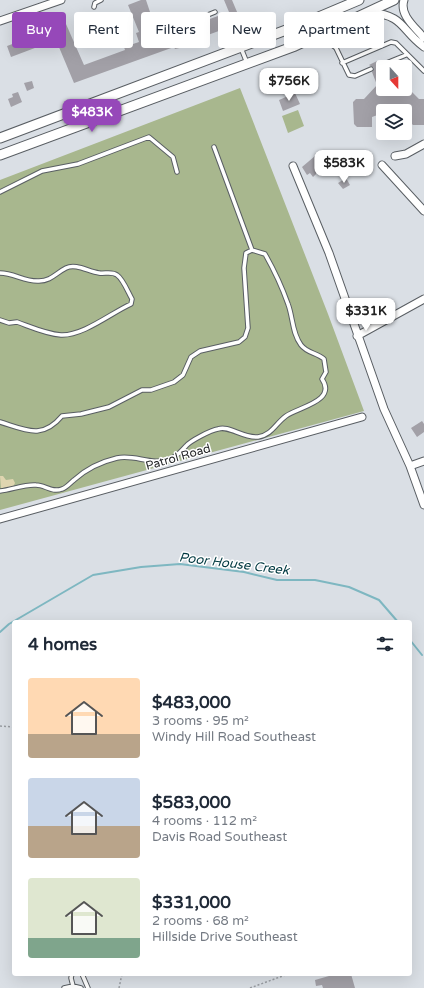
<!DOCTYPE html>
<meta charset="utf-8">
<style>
body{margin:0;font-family:"Varela Round",sans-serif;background:#f6f6f7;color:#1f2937;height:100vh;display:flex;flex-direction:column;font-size:15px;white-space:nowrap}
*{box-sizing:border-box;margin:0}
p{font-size:13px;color:#747a83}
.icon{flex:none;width:22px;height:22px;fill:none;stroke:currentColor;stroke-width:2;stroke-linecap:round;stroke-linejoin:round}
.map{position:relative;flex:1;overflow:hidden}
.sheet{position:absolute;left:12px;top:620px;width:400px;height:356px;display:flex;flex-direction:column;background:#fff;border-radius:4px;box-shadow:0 4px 16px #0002}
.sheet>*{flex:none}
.hud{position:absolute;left:12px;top:12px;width:400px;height:36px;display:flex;gap:8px}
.needle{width:26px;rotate:159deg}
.buttons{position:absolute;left:376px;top:60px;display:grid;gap:8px}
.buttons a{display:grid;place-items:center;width:36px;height:36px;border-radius:4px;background:#fff;box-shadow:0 4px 16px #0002;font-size:20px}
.price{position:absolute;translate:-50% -34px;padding:0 9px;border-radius:8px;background:#fff;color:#222;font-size:13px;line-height:26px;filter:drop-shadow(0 1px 2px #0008)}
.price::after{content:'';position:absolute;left:50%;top:24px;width:12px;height:9px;margin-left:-6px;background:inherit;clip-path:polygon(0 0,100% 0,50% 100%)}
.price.active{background:#9648b9;color:#fff}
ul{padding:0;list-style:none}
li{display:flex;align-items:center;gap:12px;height:100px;padding:0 16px}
li span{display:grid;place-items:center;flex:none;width:112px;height:80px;border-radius:4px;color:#555}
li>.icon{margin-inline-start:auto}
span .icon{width:48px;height:48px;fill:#fffc;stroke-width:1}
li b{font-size:17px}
h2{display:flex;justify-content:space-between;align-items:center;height:48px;padding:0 16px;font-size:17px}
.pill{padding:0 14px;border-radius:4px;background:#fff;box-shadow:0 4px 16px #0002;font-size:14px;line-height:36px}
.pill.active{background:#9648b9;color:#fff}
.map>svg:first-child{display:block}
.green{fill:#a8b78e}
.sand{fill:#dfd5b0}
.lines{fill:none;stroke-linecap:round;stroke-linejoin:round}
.stream{stroke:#7eb7c1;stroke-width:2}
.building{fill:#a2a0a7}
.service-casing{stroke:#595e63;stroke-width:5.5}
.minor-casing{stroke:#595e63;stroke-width:9}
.secondary-casing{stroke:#595e63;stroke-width:11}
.path{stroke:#999da2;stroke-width:1.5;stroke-dasharray:2 2;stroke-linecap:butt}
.service{stroke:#fff;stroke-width:3.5}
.minor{stroke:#fff;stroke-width:7}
.secondary{stroke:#fff;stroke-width:9}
.labels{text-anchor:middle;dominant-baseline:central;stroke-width:3;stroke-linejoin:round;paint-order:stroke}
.street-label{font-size:12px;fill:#26282a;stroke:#fff}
.water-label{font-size:13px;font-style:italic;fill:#003941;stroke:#fff}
</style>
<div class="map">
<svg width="424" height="988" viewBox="0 0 424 988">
<rect width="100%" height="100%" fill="#dadfe5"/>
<!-- green -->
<path class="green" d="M240,88L328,314L364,411L0,510V180Z
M298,110L304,126L288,133L282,116Z"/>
<!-- sand -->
<path class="sand" d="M0,476H3L6,480L13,479L15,483L13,487L1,488Z"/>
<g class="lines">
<!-- stream -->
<path class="stream" d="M0,632L9,624L93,575L141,567L180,564L244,572L277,580H315L349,587L379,600L398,622
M410,640L422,655"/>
</g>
<!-- building -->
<path class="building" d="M141,0H146L152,18L169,12L171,19H173L179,34L197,27L196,24L229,12L224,0H232L240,19L226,25L227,28L183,44L184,47L175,49L174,47L74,83L56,40L11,57L7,46L66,24L84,65L125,50L124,47L139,42L136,33L139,32L128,5Z
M377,61L376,68L380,69L383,75V89H405V85L419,99H424V125H413L410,122L409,111H383V113L372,117V127H357L354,124L353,102L356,99H364L377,85L372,72L374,68L369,65Z
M32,81L34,88L27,91L24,83Z
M18,92L22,102L11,107L8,99L13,97L12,94Z
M295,93L300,104L283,111L279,100Z
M315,156L321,163L315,168L318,172L313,177L310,173L307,175L302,167Z
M346,178L350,185L343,189L338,183Z
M422,421L424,424V432L417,437L411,428Z
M336,974H351L355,988H323L322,985L316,986L315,980Z"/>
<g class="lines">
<defs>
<path id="service" d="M94,7L95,3L101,0
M198,19L215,12
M321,36L336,48L349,75L355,76L371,69
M241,48L247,63
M342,63L391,42L396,43L424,71
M379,66L406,55
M214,147L252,250
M0,192L42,171L78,164L149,137L173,157L177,172
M0,273C14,273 25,282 39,281C51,281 56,273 66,268C76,263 89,272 99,273C105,274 112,271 117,275C123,279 128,292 132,299L131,304C111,313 83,336 61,335C46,334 31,327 17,322L9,323L0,320
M0,422C26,430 42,440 62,416L81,414L109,407L142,390H151L174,382L183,375L191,357L200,351L239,342L245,337L248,328L244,268L246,253L252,250L265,254C274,270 282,287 288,304C293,317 292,333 301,345C307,353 317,353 324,359L326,372L322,379C337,401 299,407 286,416C276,423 272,435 258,437C242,438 229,425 218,429C211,430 190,441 186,446C180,452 178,456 170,459C152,466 135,454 117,458C100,462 86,469 74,480C70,483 66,488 62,489C52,493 45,485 36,485C25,484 11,490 0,491
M82,974L88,988
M73,986L81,988
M64,988L73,986L71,978L72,974"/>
<path id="minor" d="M404,0C399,15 415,27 424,38
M370,12C405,16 400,29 424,47
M0,21L61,0
M395,156L406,154L424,144
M382,165L424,211
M293,166L329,253L384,409L410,466L424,505
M357,336L424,299
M410,466L424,461
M0,519L362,417"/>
<path id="secondary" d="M0,138L302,24L359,0
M0,155L295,46L394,0"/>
</defs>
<!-- service casing -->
<use href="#service" class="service-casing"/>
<!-- minor casing -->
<use href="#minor" class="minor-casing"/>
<!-- secondary casing -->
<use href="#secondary" class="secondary-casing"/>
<!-- path -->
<path class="path" d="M0,726L14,727
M119,988L122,974
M250,988L288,974"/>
<!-- service -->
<use href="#service" class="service"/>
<!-- minor -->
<use href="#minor" class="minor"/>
<!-- secondary -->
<use href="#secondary" class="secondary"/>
</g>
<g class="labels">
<!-- street labels -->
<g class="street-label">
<text transform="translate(178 457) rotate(-16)">Patrol Road</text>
</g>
<!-- water labels -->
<g class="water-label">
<text transform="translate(234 564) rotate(7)">Poor House Creek</text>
</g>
</g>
</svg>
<div class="buttons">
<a><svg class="needle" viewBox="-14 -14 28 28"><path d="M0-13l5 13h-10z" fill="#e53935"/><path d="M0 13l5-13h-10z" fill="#747a83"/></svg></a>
<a><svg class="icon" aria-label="layers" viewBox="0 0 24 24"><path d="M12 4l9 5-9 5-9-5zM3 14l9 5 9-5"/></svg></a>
</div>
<b class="price" style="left:289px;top:102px">$756K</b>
<b class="price active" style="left:92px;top:133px">$483K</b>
<b class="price" style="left:344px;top:184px">$583K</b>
<b class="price" style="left:366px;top:332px">$331K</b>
<div class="hud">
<a class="pill active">Buy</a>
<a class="pill">Rent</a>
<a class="pill">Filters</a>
<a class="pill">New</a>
<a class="pill">Apartment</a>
</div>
<section class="sheet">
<h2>4 homes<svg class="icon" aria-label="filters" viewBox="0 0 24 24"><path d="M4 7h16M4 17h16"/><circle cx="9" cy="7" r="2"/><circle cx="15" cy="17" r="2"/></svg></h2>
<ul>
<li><span style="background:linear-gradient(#ffd9b3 70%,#b9a48a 0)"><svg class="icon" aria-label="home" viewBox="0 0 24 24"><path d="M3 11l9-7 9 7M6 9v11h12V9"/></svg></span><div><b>$483,000</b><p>3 rooms · 95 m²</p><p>Windy Hill Road Southeast</p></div></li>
<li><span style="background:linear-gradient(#c9d6e8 60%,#b9a48a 0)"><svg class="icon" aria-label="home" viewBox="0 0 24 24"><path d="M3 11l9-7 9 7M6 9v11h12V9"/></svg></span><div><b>$583,000</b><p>4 rooms · 112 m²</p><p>Davis Road Southeast</p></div></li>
<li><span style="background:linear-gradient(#dfe7d0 75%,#7fa58c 0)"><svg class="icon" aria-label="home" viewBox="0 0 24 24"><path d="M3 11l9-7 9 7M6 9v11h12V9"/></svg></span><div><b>$331,000</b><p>2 rooms · 68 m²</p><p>Hillside Drive Southeast</p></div></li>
</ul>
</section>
</div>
